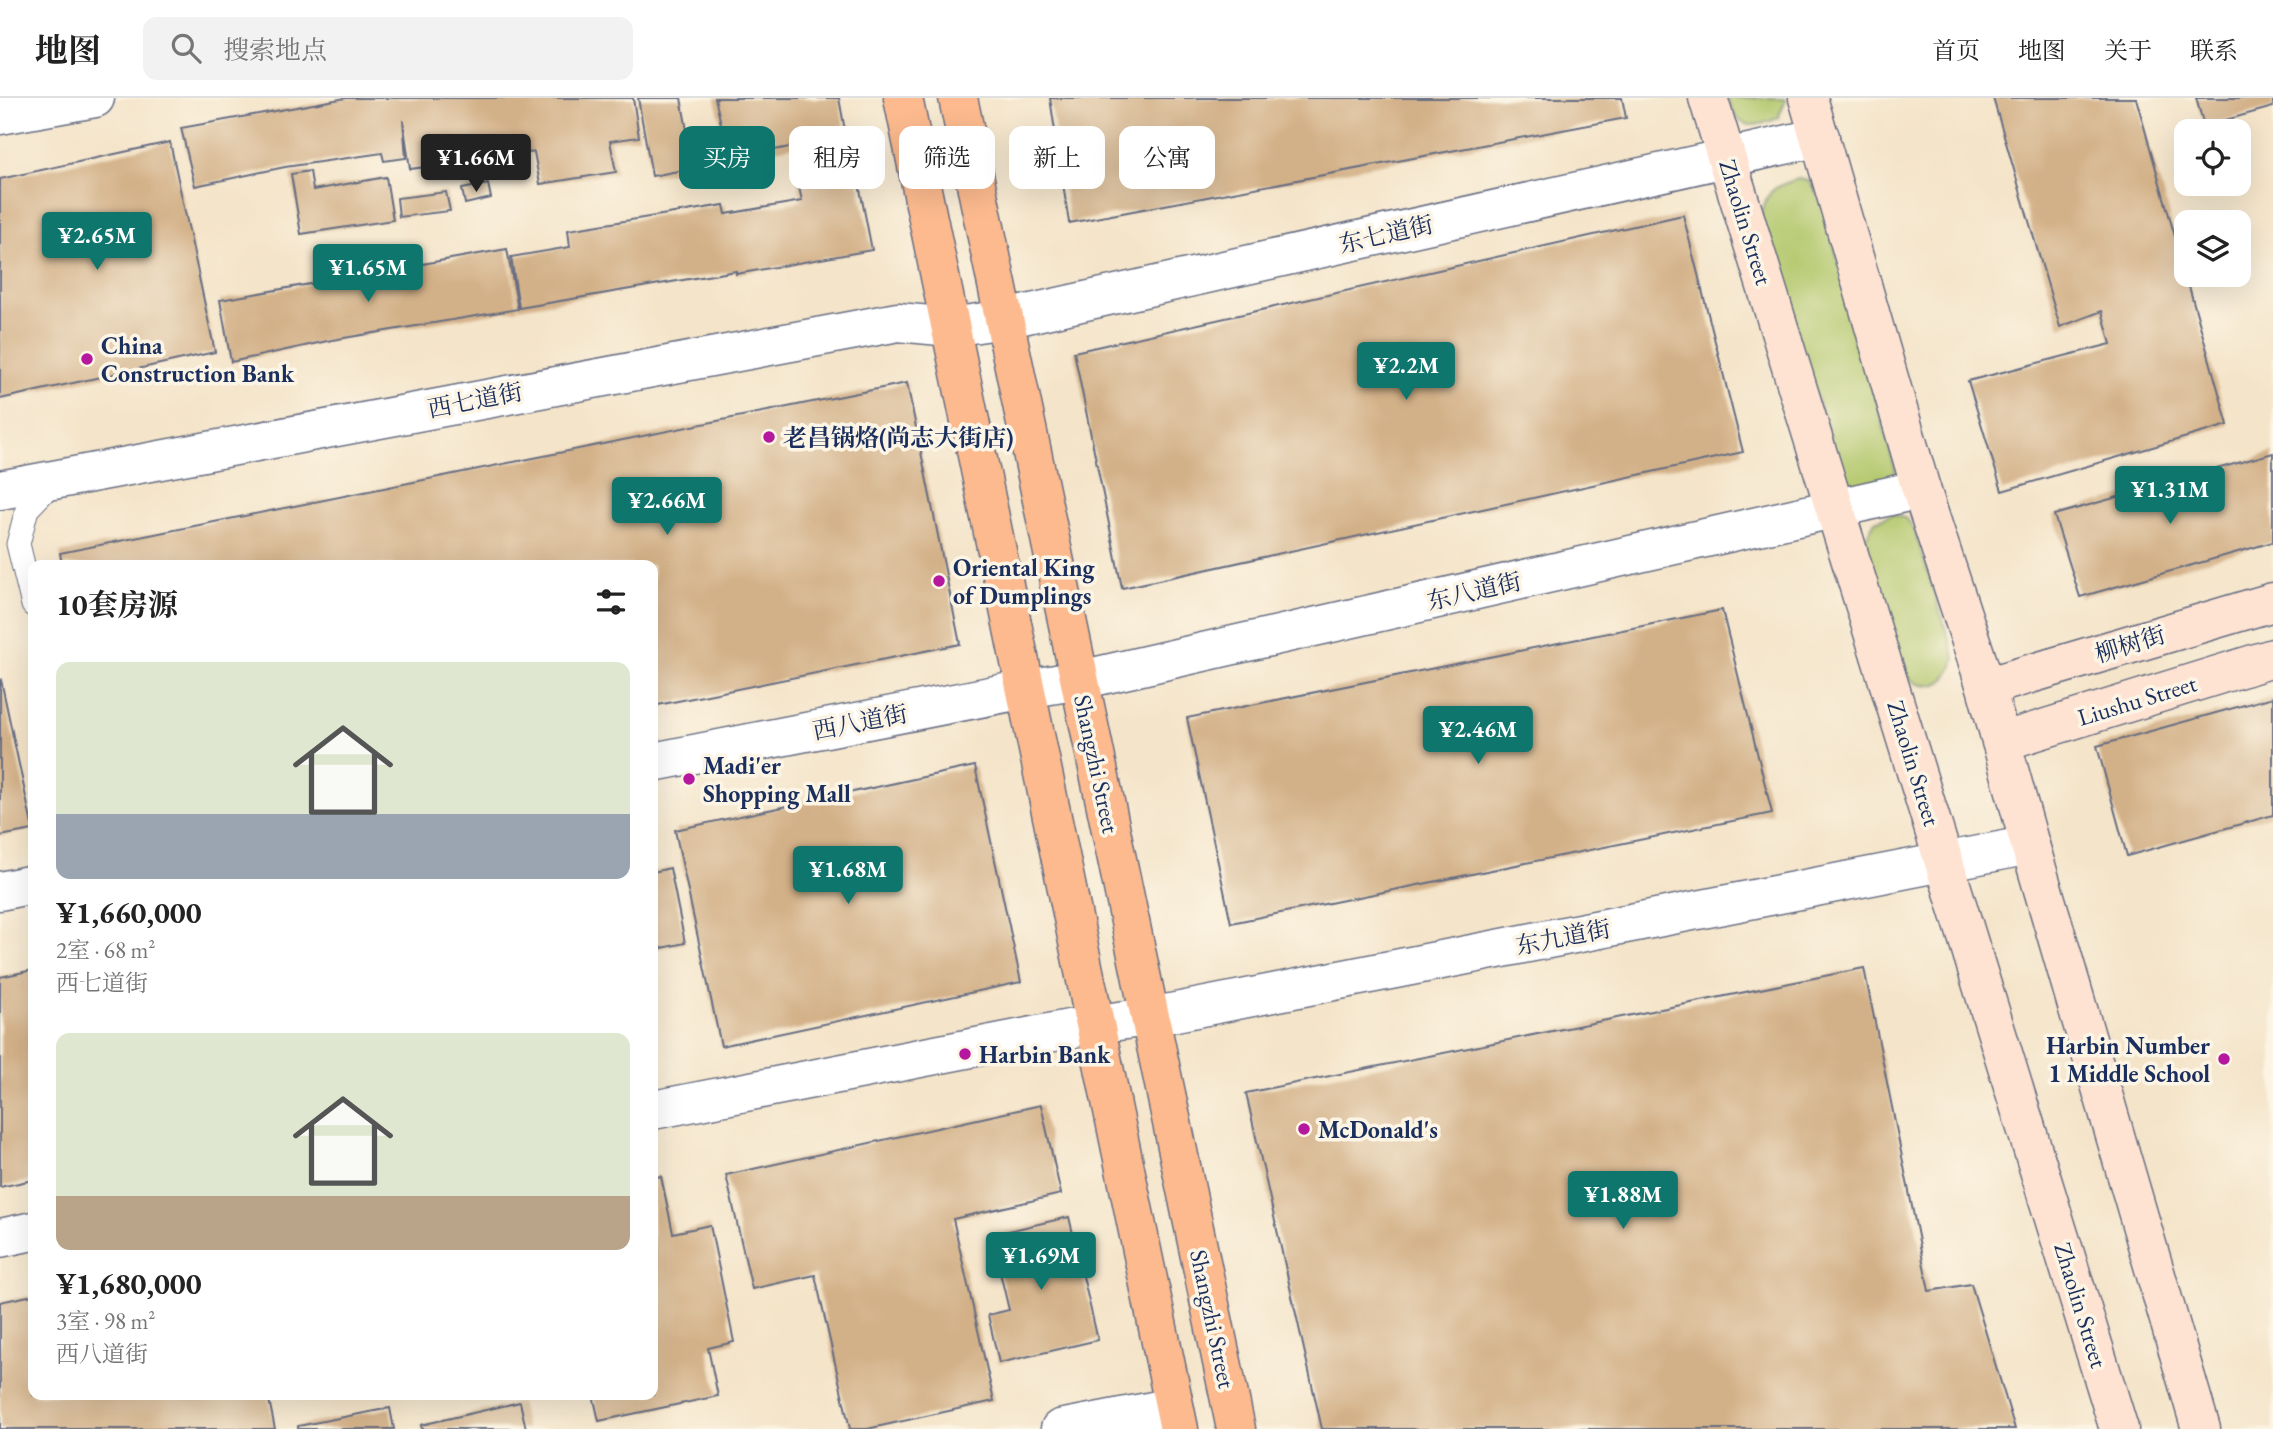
<!DOCTYPE html>
<html lang="zh">
<meta charset="utf-8">
<style>
body{margin:0;font-family:"EB Garamond","Noto Serif SC",serif;background:#f2f2f2;color:#222;height:100vh;display:flex;flex-direction:column;font-size:26px;white-space:nowrap}
*{box-sizing:border-box;margin:0}
p{font-size:23px;color:#767676}
.icon{flex:none;width:38px;height:38px;fill:none;stroke:currentColor;stroke-width:2;stroke-linecap:round;stroke-linejoin:round}
.map{position:relative;flex:1;overflow:hidden}
.details{position:absolute;left:28px;top:462px;width:630px;height:840px;display:flex;flex-direction:column;background:#fff;border-radius:14px;box-shadow:0 7px 28px #0002}
.details>*{flex:none}
.top-card{position:absolute;left:679px;top:28px;width:665px;height:63px;display:flex;gap:14px}
.tools{position:absolute;left:2174px;top:21px;display:grid;gap:14px}
.tools a{display:grid;place-items:center;width:77px;height:77px;border-radius:14px;background:#fff;box-shadow:0 7px 28px #0002;font-size:35px}
.price{position:absolute;translate:-50% -60px;padding:0 16px;border-radius:7px;background:#0f766e;color:#fff;font-size:23px;line-height:46px;filter:drop-shadow(0 2px 4px #0008)}
.price::after{content:'';position:absolute;left:50%;top:42px;width:21px;height:16px;margin-left:-10px;background:inherit;clip-path:polygon(0 0,100% 0,50% 100%)}
.price.active{background:#222;color:#fff}
ul{padding:0;list-style:none}
li{display:grid;align-content:center;gap:14px;height:371px;padding:0 28px}
li span{display:grid;place-items:center;height:217px;border-radius:14px;color:#555}
li>.icon{margin-inline-start:auto}
span .icon{width:126px;height:126px;fill:#fffc;stroke-width:1}
li b{font-size:30px}
h2{display:flex;justify-content:space-between;align-items:center;height:84px;padding:0 28px;font-size:30px}
.tag{padding:0 24px;border-radius:14px;background:#fff;box-shadow:0 7px 28px #0002;font-size:24px;line-height:63px}
.tag.active{background:#0f766e;color:#fff}
header{display:flex;align-items:center;gap:42px;box-sizing:border-box;height:98px;padding:0 35px;background:#fff;border-bottom:2px solid #e0e0e0}
header strong{font-size:33px}
nav{display:flex;gap:38px;margin-inline-start:auto;font-size:24px}
.search{width:490px;height:63px;background:#f2f2f2;display:flex;align-items:center;gap:18px;box-sizing:border-box;padding:0 24px;border-radius:14px;color:#767676;font-size:26px}
.map>svg:first-child{display:block}
.green{fill:#b2c76c;stroke:#667b65;stroke-width:2}
.building{fill:#d3b188}
.lines{fill:none;stroke-linecap:round;stroke-linejoin:round}
.lane-casing{stroke:#676e83;stroke-width:25}
.street-casing{stroke:#676e83;stroke-width:41}
.secondary-casing{stroke:#676e83;stroke-width:41}
.primary-casing{stroke:#676e83;stroke-width:41}
.lane{stroke:#fff;stroke-width:23}
.street{stroke:#fff;stroke-width:38}
.secondary{stroke:#fee3d2;stroke-width:38}
.primary{stroke:#fcba8e;stroke-width:38}
.poi-dot{fill:#b5179e;stroke:#fcf5e5;stroke-width:2.5}
.labels{text-anchor:middle;dominant-baseline:central;stroke-width:7;stroke-linejoin:round;paint-order:stroke}
.street-label{font-size:24px;fill:#1b2f5e;stroke:#fcf5e5}
.poi-label{font-size:24px;font-weight:bold;fill:#1b2f5e;stroke:#fcf5e5;text-anchor:start}
</style>
<header>
<strong>地图</strong>
<div class="search"><svg class="icon" aria-label="search" viewBox="0 0 24 24"><circle cx="10" cy="10" r="6"/><path d="M15 15l6 6"/></svg>搜索地点</div>
<nav><a>首页</a><a>地图</a><a>关于</a><a>联系</a></nav>
</header>
<div class="map">
<svg width="2273" height="1331" viewBox="0 0 2273 1331">
<rect width="100%" height="100%" fill="#fcf5e5"/>
<filter id="ink" filterUnits="userSpaceOnUse"><feTurbulence type="fractalNoise" baseFrequency=".0143" numOctaves="2"/><feDisplacementMap in="SourceGraphic" scale="14" xChannelSelector="R" yChannelSelector="G"/><feConvolveMatrix kernelMatrix="1 2 1 2 8 2 1 2 1" color-interpolation-filters="sRGB"/></filter>
<filter id="wash" filterUnits="userSpaceOnUse"><feTurbulence type="fractalNoise" baseFrequency=".00686" numOctaves="4" result="noise"/><feDisplacementMap in="SourceGraphic" scale="28" xChannelSelector="R" yChannelSelector="G"/><feGaussianBlur stdDeviation="1.57" result="paint"/><feColorMatrix in="noise" values="0 0 0 0 0 0 0 0 0 0 0 0 0 0 0 0 0 1.4 0 .05"/><feComposite in="paint" operator="in"/></filter>
<g filter="url(#wash)">
<rect width="100%" height="100%" fill="#f4e4c9"/>
<!-- green -->
<path class="green" d="M1727,0H1785L1786,2L1778,20C1750,32 1737,31 1727,0Z
M1799,81L1809,83L1822,104L1896,374L1891,382L1854,388L1844,382L1760,124C1766,95 1769,89 1799,81Z
M1893,416L1907,421L1914,431L1955,560C1949,589 1925,596 1904,576L1863,444L1875,423Z"/>
<g id="blocks">
<!-- building -->
<path class="building" d="M346,0H633L639,39L610,43L616,74L540,86L534,54L410,71L403,22L406,60L384,63L382,55L285,69L195,88L181,30Z
M638,0H681L694,70L652,78Z
M715,0H839L846,38L729,61Z
M1050,0H1622L1626,20L1069,125Z
M1993,0H2136L2228,327L2002,393L1968,283L2111,246L2102,213L2060,229Z
M2196,0H2273V9L2204,28Z
M170,44L215,254L0,301V81Z
M851,46L872,152L736,176V173L519,210L511,159L570,149L568,132L724,107L726,116L802,103L792,57Z
M310,73L313,92L386,79L393,122L301,136L291,76Z
M488,86L491,100L465,106L462,91Z
M446,94L450,113L399,119L397,100Z
M1683,117L1743,354L1122,490L1074,254Z
M507,151L518,211L332,242L231,264L220,202Z
M907,285L960,546L653,608V467H62L60,455Z
M2273,355V444L2080,499L2054,417Z
M1722,512L1772,715L1231,825L1187,620Z
M1,582L33,732L0,738V583Z
M2273,599V717L2127,758L2097,648Z
M975,668L1021,884L721,948L675,732Z
M670,770L685,845L653,852V774Z
M1864,870L1929,1193L1971,1186L2015,1331H1322L1246,995Z
M33,872V1082L0,1089V879Z
M1041,1007L1061,1096L953,1121L994,1303L867,1331H850L815,1177L752,1191L726,1077Z
M661,1078L673,1135L710,1127L734,1244L708,1250L718,1298L599,1323L593,1297H653V1080Z
M1069,1119L1098,1242L999,1265L988,1217L1009,1212L991,1137Z
M33,1197V1297H268L275,1331H0V1204Z
M520,1304L526,1331H422L421,1327Z
M390,1310L394,1331H298V1328Z"/>
</g>
</g>
<g filter="url(#ink)">
<use href="#blocks" fill-opacity="0" stroke="#676e83" stroke-width="2"/>
<g class="lines">
<defs>
<path id="lane" d="M33,507L18,446L27,411L53,384"/>
<path id="street" d="M0,17L95,0
M0,392L898,224L951,229L1005,221L1820,39
M653,664L1026,591L1080,582L1921,391
M0,793L33,786
M653,1012L1095,926L1150,919L2030,747
M0,1140L33,1133
M1060,1331L1174,1309"/>
<path id="secondary" d="M1708,0L2119,1331
M1808,0L1921,391L1986,589L2030,747L2201,1331
M1986,589L2273,504
M2001,644L2273,560"/>
<path id="primary" d="M903,0L1179,1331
M958,0L1236,1331"/>
</defs>
<!-- lane casing -->
<use href="#lane" class="lane-casing"/>
<!-- street casing -->
<use href="#street" class="street-casing"/>
<!-- secondary casing -->
<use href="#secondary" class="secondary-casing"/>
<!-- primary casing -->
<use href="#primary" class="primary-casing"/>
<!-- lane -->
<use href="#lane" class="lane"/>
<!-- street -->
<use href="#street" class="street"/>
<!-- secondary -->
<use href="#secondary" class="secondary"/>
<!-- primary -->
<use href="#primary" class="primary"/>
</g>
</g>
<!-- markers -->
<g class="poi-dot">
<circle cx="87" cy="261" r="7"/>
<circle cx="769" cy="339" r="7"/>
<circle cx="939" cy="483" r="7"/>
<circle cx="689" cy="681" r="7"/>
<circle cx="965" cy="956" r="7"/>
<circle cx="2224" cy="961" r="7"/>
<circle cx="1304" cy="1031" r="7"/>
</g>
<g class="labels">
<!-- street labels -->
<g class="street-label">
<text transform="translate(1746 124) rotate(73)">Zhaolin Street</text>
<text transform="translate(1386 136) rotate(-13)">东七道街</text>
<text transform="translate(475 302) rotate(-11)">西七道街</text>
<text transform="translate(1474 493) rotate(-13)">东八道街</text>
<text transform="translate(2130 546) rotate(-17)">柳树街</text>
<text transform="translate(2137 602) rotate(-17)">Liushu Street</text>
<text transform="translate(860 624) rotate(-11)">西八道街</text>
<text transform="translate(1914 665) rotate(73)">Zhaolin Street</text>
<text transform="translate(1097 666) rotate(78)">Shangzhi Street</text>
<text transform="translate(1563 839) rotate(-11)">东九道街</text>
<text transform="translate(2081 1207) rotate(73)">Zhaolin Street</text>
<text transform="translate(1213 1221) rotate(78)">Shangzhi Street</text>
</g>
<!-- poi labels -->
<g class="poi-label">
<text x="101" y="247">China<tspan x="101" dy="28">Construction Bank</tspan></text>
<text x="783" y="339">老昌锅烙(尚志大街店)</text>
<text x="953" y="469">Oriental King<tspan x="953" dy="28">of Dumplings</tspan></text>
<text x="703" y="667">Madi'er<tspan x="703" dy="28">Shopping Mall</tspan></text>
<text x="2210" y="947" text-anchor="end">Harbin Number<tspan x="2210" dy="28">1 Middle School</tspan></text>
<text x="979" y="956">Harbin Bank</text>
<text x="1318" y="1031">McDonald's</text>
</g>
</g>
</svg>
<div class="tools">
<a><svg class="icon" aria-label="locate" viewBox="0 0 24 24"><circle cx="12" cy="12" r="6"/><path d="M12 2v4M12 18v4M2 12h4M18 12h4"/></svg></a>
<a><svg class="icon" aria-label="layers" viewBox="0 0 24 24"><path d="M12 4l9 5-9 5-9-5zM3 14l9 5 9-5"/></svg></a>
</div>
<b class="price active" style="left:476px;top:96px">¥1.66M</b>
<b class="price" style="left:97px;top:174px">¥2.65M</b>
<b class="price" style="left:368px;top:206px">¥1.65M</b>
<b class="price" style="left:1406px;top:304px">¥2.2M</b>
<b class="price" style="left:2170px;top:428px">¥1.31M</b>
<b class="price" style="left:667px;top:439px">¥2.66M</b>
<b class="price" style="left:1478px;top:668px">¥2.46M</b>
<b class="price" style="left:848px;top:808px">¥1.68M</b>
<b class="price" style="left:1623px;top:1133px">¥1.88M</b>
<b class="price" style="left:1041px;top:1194px">¥1.69M</b>
<div class="top-card">
<a class="tag active">买房</a>
<a class="tag">租房</a>
<a class="tag">筛选</a>
<a class="tag">新上</a>
<a class="tag">公寓</a>
</div>
<section class="details">
<h2>10套房源<svg class="icon" aria-label="filters" viewBox="0 0 24 24"><path d="M4 7h16M4 17h16"/><circle cx="9" cy="7" r="2"/><circle cx="15" cy="17" r="2"/></svg></h2>
<ul>
<li><span style="background:linear-gradient(#dfe7d0 70%,#9aa5b1 0)"><svg class="icon" aria-label="home" viewBox="0 0 24 24"><path d="M3 11l9-7 9 7M6 9v11h12V9"/></svg></span><div><b>¥1,660,000</b><p>2室 · 68 m²</p><p>西七道街</p></div></li>
<li><span style="background:linear-gradient(#dfe7d0 75%,#b9a48a 0)"><svg class="icon" aria-label="home" viewBox="0 0 24 24"><path d="M3 11l9-7 9 7M6 9v11h12V9"/></svg></span><div><b>¥1,680,000</b><p>3室 · 98 m²</p><p>西八道街</p></div></li>
</ul>
</section>
</div>
